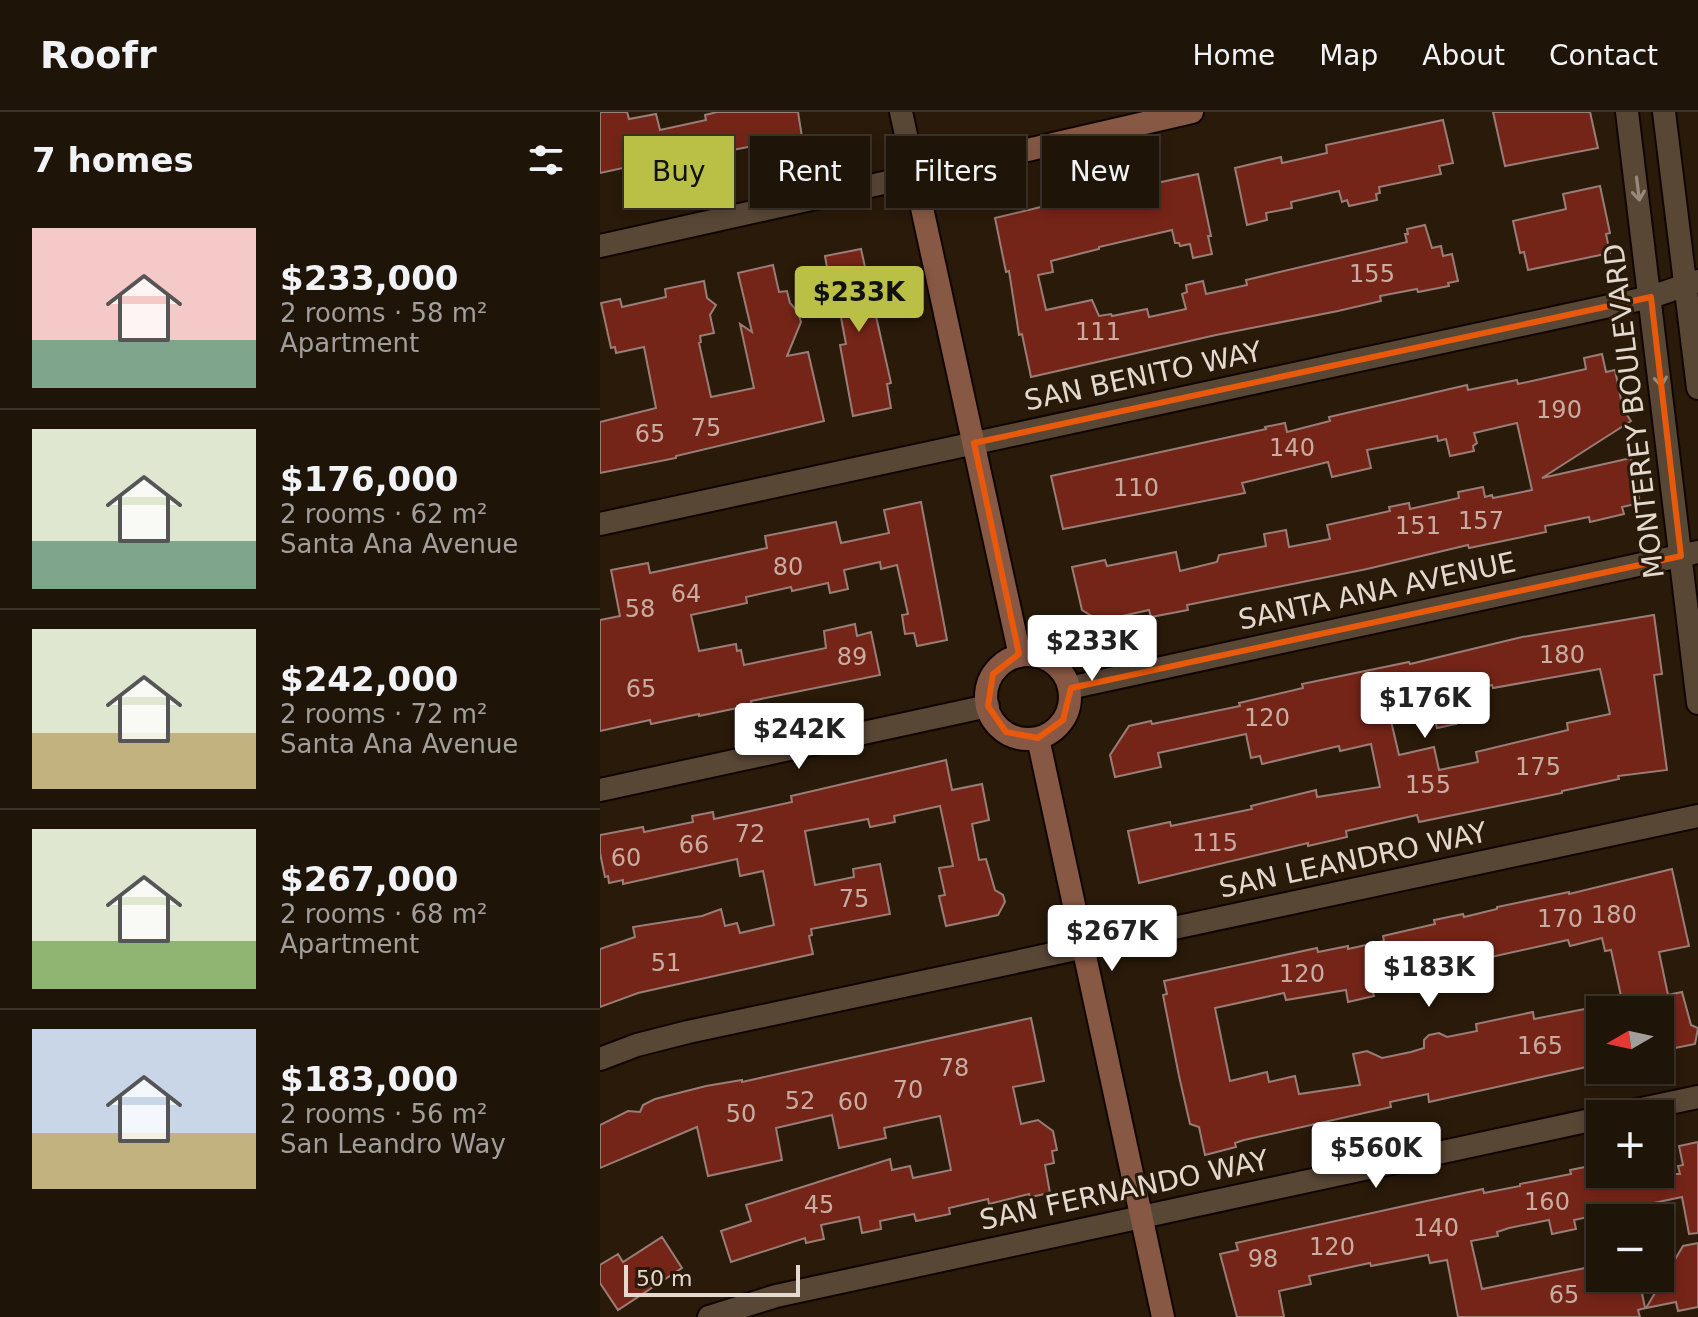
<!DOCTYPE html>
<meta charset="utf-8">
<style>
body{margin:0;font-family:"DejaVu Sans",sans-serif;background:#271d12;color:#f1f3f6;height:100vh;display:flex;flex-direction:column;font-size:30px;white-space:nowrap}
*{box-sizing:border-box;margin:0}
p{font-size:26px;color:#a19e9c}
.icon{flex:none;width:44px;height:44px;fill:none;stroke:currentColor;stroke-width:2;stroke-linecap:round;stroke-linejoin:round}
.map{position:relative;flex:1;overflow:hidden}
.details{display:flex;flex-direction:column;background:#1f1408;width:600px}
.details>*{flex:none}
.hud{position:absolute;left:24px;top:24px;width:760px;height:72px;display:flex;gap:16px}
.needle{width:52px;rotate:261deg}
.buttons{position:absolute;left:986px;top:884px;display:grid;gap:16px}
.buttons a{display:grid;place-items:center;width:88px;height:88px;border-radius:0px;background:#1f1408;box-shadow:0 4px 12px #0003,0 0 0 2px #3c3329;font-size:40px}
.scale{position:absolute;left:24px;bottom:20px;width:176px;box-sizing:border-box;padding-left:8px;border:4px solid #e4d9cf;border-top:0;font-size:22px;line-height:28px;white-space:nowrap;color:#e4d9cf;-webkit-text-stroke:6px #291a0a;paint-order:stroke}
.price{position:absolute;translate:-50% -68px;padding:0 18px;border-radius:8px;background:#fff;color:#222;font-size:26px;line-height:52px;filter:drop-shadow(0 2px 4px #0008)}
.price::after{content:'';position:absolute;left:50%;top:48px;width:24px;height:18px;margin-left:-12px;background:inherit;clip-path:polygon(0 0,100% 0,50% 100%)}
.price.current{background:#bac045;color:#111}
ul{padding:0;list-style:none}
li{display:flex;align-items:center;gap:24px;height:200px;padding:0 32px}
li+li{border-top:2px solid #3c3329}
li span{display:grid;place-items:center;flex:none;width:224px;height:160px;border-radius:0px;color:#555}
li>.icon{margin-inline-start:auto}
span .icon{width:96px;height:96px;fill:#fffc;stroke-width:1}
li b{font-size:34px}
h2{display:flex;justify-content:space-between;align-items:center;height:96px;padding:0 32px;font-size:34px}
.pill{padding:0 28px;border-radius:0px;background:#1f1408;box-shadow:0 4px 12px #0003,0 0 0 2px #3c3329;font-size:28px;line-height:72px}
.pill.current{background:#bac045;color:#111}
header{display:flex;align-items:center;gap:48px;box-sizing:border-box;height:112px;padding:0 40px;background:#1f1408;border-bottom:2px solid #3c3329}
header strong{font-size:38px}
nav{display:flex;gap:44px;margin-inline-start:auto;font-size:28px}
main{display:flex;flex:1;min-height:0}
.map>svg:first-child{display:block}
.building{fill:#752517;stroke:#997d77;stroke-width:2;fill-rule:evenodd}
.lines{fill:none;stroke-linecap:round;stroke-linejoin:round}
.minor-casing{stroke:#110500;stroke-width:26}
.tertiary-casing{stroke:#110500;stroke-width:26}
.secondary-casing{stroke:#110500;stroke-width:26}
.minor{stroke:#594736;stroke-width:22}
.tertiary{stroke:#594736;stroke-width:22}
.secondary{stroke:#875945;stroke-width:22}
.oneway{stroke:#98897b}
.marked{fill:none;stroke:#e8590c;stroke-width:6;stroke-linejoin:round}
.labels{text-anchor:middle;dominant-baseline:central;stroke-width:6;stroke-linejoin:round;paint-order:stroke}
.number-label{font-size:24px;fill:#c8aca1}
.street-label{font-size:28px;fill:#e4d9cf;stroke:#291a0a}
</style>
<header>
<strong>Roofr</strong>
<nav><a>Home</a><a>Map</a><a>About</a><a>Contact</a></nav>
</header>
<main>
<section class="details">
<h2>7 homes<svg class="icon" aria-label="filters" viewBox="0 0 24 24"><path d="M4 7h16M4 17h16"/><circle cx="9" cy="7" r="2"/><circle cx="15" cy="17" r="2"/></svg></h2>
<ul>
<li><span style="background:linear-gradient(#f6c9c9 70%,#7fa58c 0)"><svg class="icon" aria-label="home" viewBox="0 0 24 24"><path d="M3 11l9-7 9 7M6 9v11h12V9"/></svg></span><div><b>$233,000</b><p>2 rooms · 58 m²</p><p>Apartment</p></div></li>
<li><span style="background:linear-gradient(#dfe7d0 70%,#7fa58c 0)"><svg class="icon" aria-label="home" viewBox="0 0 24 24"><path d="M3 11l9-7 9 7M6 9v11h12V9"/></svg></span><div><b>$176,000</b><p>2 rooms · 62 m²</p><p>Santa Ana Avenue</p></div></li>
<li><span style="background:linear-gradient(#dfe7d0 65%,#c2b280 0)"><svg class="icon" aria-label="home" viewBox="0 0 24 24"><path d="M3 11l9-7 9 7M6 9v11h12V9"/></svg></span><div><b>$242,000</b><p>2 rooms · 72 m²</p><p>Santa Ana Avenue</p></div></li>
<li><span style="background:linear-gradient(#dfe7d0 70%,#8fb573 0)"><svg class="icon" aria-label="home" viewBox="0 0 24 24"><path d="M3 11l9-7 9 7M6 9v11h12V9"/></svg></span><div><b>$267,000</b><p>2 rooms · 68 m²</p><p>Apartment</p></div></li>
<li><span style="background:linear-gradient(#c9d6e8 65%,#c2b280 0)"><svg class="icon" aria-label="home" viewBox="0 0 24 24"><path d="M3 11l9-7 9 7M6 9v11h12V9"/></svg></span><div><b>$183,000</b><p>2 rooms · 56 m²</p><p>San Leandro Way</p></div></li>
</ul>
</section>
<div class="map">
<svg width="1098" height="1205" viewBox="0 0 1098 1205">
<rect width="100%" height="100%" fill="#291a0a"/>
<!-- building -->
<path class="building" d="M0,0H27L29,7L56,2L60,18L106,8L105,3L117,0H198L202,25L111,42L110,39L92,41L0,61Z
M893,0H990L998,36L905,54Z
M843,8L853,51L839,54L841,62L779,75L780,81L776,82L777,88L749,94L747,88L742,90L739,79L691,90L692,96L666,101L667,108L647,113L635,56L681,45L682,51L727,41L726,33Z
M598,62L611,124H608L612,142L593,146L590,132L580,134L579,131H575L572,118L499,135V137L451,149L453,160L438,163L446,198L492,188L499,204L511,202L512,204L547,197L549,205L586,197L582,182L587,180L586,173L603,169L606,182L647,173L646,168L807,130L805,122H808L807,117L825,113L832,136L841,134L843,144L852,142L858,169L848,171L849,174L818,180L817,177L780,184L781,189L738,199L616,223L431,265L422,222L419,223L409,159L406,160L395,106L528,74L529,77Z
M1000,74L1010,121L1006,122L1010,141L928,158L924,140L920,141L913,109L966,97L963,82Z
M261,137L291,271L287,272L291,296L253,304L240,233L246,232L239,195L234,196L225,144Z
M173,153L179,180L187,179L190,191L198,200L201,210L187,244L208,240L224,309L76,344V346L0,361V310L56,296L44,235L16,241L15,235L11,236L1,191L20,187L22,195L66,185L65,177L104,169L107,186L116,193L110,203L114,221L100,224L101,230L99,231L111,285L154,276L140,212L152,220L138,161Z
M1002,242L1006,260L1015,258L1023,297L1031,309L942,366L1031,346L1032,352L1037,350L1041,368L1035,369L1040,391L1022,395L1024,402L990,410L989,405L945,414L946,420L869,436L868,433L767,457L587,493L588,498L551,505L549,498L500,509L482,498L472,455L505,448L507,454L576,440L580,459L617,450L619,443L666,434L664,422L686,418L689,435L730,427L727,413L790,399L789,395L809,391L810,397L859,386L858,380L883,375L885,385L892,383L893,386L932,378L917,311L874,321L877,331L873,334L874,339L850,344L846,327L838,329L837,324L767,338L771,356L732,365L728,350L642,371L645,381L463,417L451,364L666,317L665,315L685,311L687,320L730,309L729,305L867,273L868,278L917,268L918,272L986,257L984,246Z
M321,390L347,528L317,534L314,521L305,522L302,503L308,502L297,453L281,457L280,450L244,458L248,477L230,481L228,471L192,479L191,475L146,485L147,491L91,503L99,539L136,532L137,539L141,538L144,553L226,536L224,519L255,512L257,524L271,520L280,563L151,589L152,593L99,604V602L51,612L50,608L0,619V508L20,504L11,458L48,451L50,461L167,436L165,424L236,410L241,431L289,421L284,398Z
M1054,503L1062,562L1054,563L1067,658L1018,664L1019,667L962,679V681L819,710L817,703L746,719L747,725L708,734V731L539,771L528,719L570,710L571,714L652,697L651,694L716,678L717,685L780,675L771,632L740,639L739,634L662,652L660,644L651,646L646,622L558,641L561,655L515,665L510,643L529,614L551,609L552,612L640,594L639,591L703,576L702,572L809,550L810,552L922,525ZM1000,557L1010,602L967,611L968,618L876,640L878,650L839,658L834,635L799,643L788,596L830,587L837,616L856,612L849,583L892,573L893,576Z
M346,648L352,678L382,672L389,708L372,712L379,748L386,747L395,778L403,783L405,790L398,803L346,814L339,784L345,783L339,756L353,754L340,694L294,704L295,710L270,715L268,707L205,719L215,773L254,765L253,757L280,752L290,802L211,817L212,823L209,824L213,842L38,881L0,895V837L35,825L33,815L102,804L121,797L125,814L137,811L140,821L174,813L163,759L140,764L137,747L23,772V768L9,771L8,764L5,765L0,741V723L43,715L44,720L93,710L92,704L113,700L114,707L192,690L191,684Z
M1072,757L1089,834L1059,840L1068,883L1082,880L1091,913L1098,916L1095,932L1070,937L1066,920L1060,922V898H1024L1011,838L1005,839L1002,826L970,834L968,828L882,847L883,852L864,857L863,850L814,861L816,871L773,880L774,884L748,890L746,878L686,888L684,881L615,896L630,969L667,960L669,970L695,964L699,982L760,973L753,942L767,939L782,946L811,940L824,936V928L829,923L839,921L847,925L877,919L876,912L933,900L934,907L1000,894V952L829,990L828,982L790,990L791,995L644,1028L635,1031L636,1035L605,1043L599,1015L590,1012L579,964L563,883L567,882L564,869L717,836L718,840L748,834V837L784,829L783,824L835,812L834,808L863,802L864,805L897,797V795L969,780V782Z
M431,906L444,969L413,975L421,1012L438,1008L453,1019L457,1038L452,1039L454,1051L445,1053L450,1081L430,1085L429,1082L389,1092L388,1087L349,1096L350,1102L316,1109L314,1102L280,1109L281,1117L262,1121L259,1105L221,1113L224,1127L206,1131L205,1126L131,1150L121,1119L151,1109L146,1093L290,1047L292,1058L310,1054L313,1066L351,1058L340,1004L284,1016L286,1026L239,1036L232,1003L176,1016L182,1048L108,1064L97,1015L0,1056V1013L28,999L40,1000L43,993L55,987L106,974L142,968V970Z
M1098,1030V1121L1089,1122L1082,1085L974,1108L976,1117L952,1122L949,1108L909,1116L897,1120L898,1124L871,1129L882,1177L1000,1153V1166H1039L1045,1196L1038,1198L1040,1205H858L847,1148L830,1151L828,1143L771,1154L770,1151L709,1164L711,1172L679,1179L684,1205H637L620,1142L638,1138L636,1131L822,1090L883,1077L884,1081L920,1074V1072L971,1062L970,1058L1000,1052V1062H1080L1078,1054L1083,1053L1079,1034Z
M62,1125L82,1156L18,1198L0,1171V1153L18,1142L23,1150Z
M1098,1131V1195L1078,1199L1076,1190L1046,1196L1083,1134Z"/>
<g class="lines">
<defs>
<path id="minor" d="M301,0L315,64
M1027,0L1098,591
M1064,0L1098,276
M0,412L1051,185L1098,169
M469,576L1098,440
M0,678L388,594
M0,947L37,933L88,920L1098,704
M1018,1002L1098,985
M109,1205L176,1184L1000,1006"/>
<path id="tertiary" d="M0,134L315,64"/>
<path id="secondary" d="M386 585a42 42 0 1 1 84 0a42 42 0 1 1-84 0Z
M420,544L315,64L592,0
M438,626L563,1205"/>
</defs>
<!-- minor casing -->
<use href="#minor" class="minor-casing"/>
<!-- tertiary casing -->
<use href="#tertiary" class="tertiary-casing"/>
<!-- secondary casing -->
<use href="#secondary" class="secondary-casing"/>
<!-- minor -->
<use href="#minor" class="minor"/>
<!-- tertiary -->
<use href="#tertiary" class="tertiary"/>
<!-- secondary -->
<use href="#secondary" class="secondary"/>
</g>
<!-- one-way arrows -->
<defs><path id="oneway-shaft" d="M-6 0H5M1.5-3L5.5 0L1.5 3" fill="none" stroke-width="1.6" stroke-linecap="round" stroke-linejoin="round" transform="scale(2)"/></defs>
<g class="oneway">
<use href="#oneway-shaft" transform="translate(1038 77) rotate(83)"/>
<use href="#oneway-shaft" transform="translate(1060 263) rotate(83)"/>
</g>
<!-- marked area -->
<path class="marked" d="M1051,185L1081,444L471,576L463,608L438,626L406,620L388,594L393,562L419,542L374,331Z"/>
<g class="labels">
<!-- number labels -->
<g class="number-label">
<text x="772" y="162">155</text>
<text x="498" y="220">111</text>
<text x="959" y="298">190</text>
<text x="106" y="316">75</text>
<text x="50" y="322">65</text>
<text x="692" y="336">140</text>
<text x="536" y="376">110</text>
<text x="881" y="409">157</text>
<text x="818" y="414">151</text>
<text x="188" y="455">80</text>
<text x="86" y="482">64</text>
<text x="40" y="497">58</text>
<text x="962" y="543">180</text>
<text x="252" y="545">89</text>
<text x="41" y="577">65</text>
<text x="667" y="606">120</text>
<text x="938" y="655">175</text>
<text x="828" y="673">155</text>
<text x="150" y="722">72</text>
<text x="615" y="731">115</text>
<text x="94" y="733">66</text>
<text x="26" y="746">60</text>
<text x="254" y="787">75</text>
<text x="1014" y="803">180</text>
<text x="960" y="807">170</text>
<text x="66" y="851">51</text>
<text x="702" y="862">120</text>
<text x="940" y="934">165</text>
<text x="354" y="956">78</text>
<text x="308" y="978">70</text>
<text x="200" y="989">52</text>
<text x="253" y="990">60</text>
<text x="141" y="1002">50</text>
<text x="947" y="1090">160</text>
<text x="219" y="1093">45</text>
<text x="836" y="1116">140</text>
<text x="732" y="1135">120</text>
<text x="663" y="1147">98</text>
<text x="964" y="1183">65</text>
</g>
<!-- street labels -->
<g class="street-label">
<text transform="translate(543 264) rotate(-12)">SAN BENITO WAY</text>
<text transform="translate(1034 299) rotate(-97)">MONTEREY BOULEVARD</text>
<text transform="translate(777 479) rotate(-12)">SANTA ANA AVENUE</text>
<text transform="translate(753 748) rotate(-12)">SAN LEANDRO WAY</text>
<text transform="translate(524 1078) rotate(-12)">SAN FERNANDO WAY</text>
</g>
</g>
</svg>
<div class="buttons">
<a><svg class="needle" viewBox="-14 -14 28 28"><path d="M0-13l5 13h-10z" fill="#e53935"/><path d="M0 13l5-13h-10z" fill="#a19e9c"/></svg></a>
<a>+</a>
<a>−</a>
</div>
<div class="scale">50 m</div>
<b class="price current" style="left:259px;top:222px">$233K</b>
<b class="price" style="left:492px;top:571px">$233K</b>
<b class="price" style="left:825px;top:628px">$176K</b>
<b class="price" style="left:199px;top:659px">$242K</b>
<b class="price" style="left:512px;top:861px">$267K</b>
<b class="price" style="left:829px;top:897px">$183K</b>
<b class="price" style="left:776px;top:1078px">$560K</b>
<div class="hud">
<a class="pill current">Buy</a>
<a class="pill">Rent</a>
<a class="pill">Filters</a>
<a class="pill">New</a>
</div>
</div>
</main>
